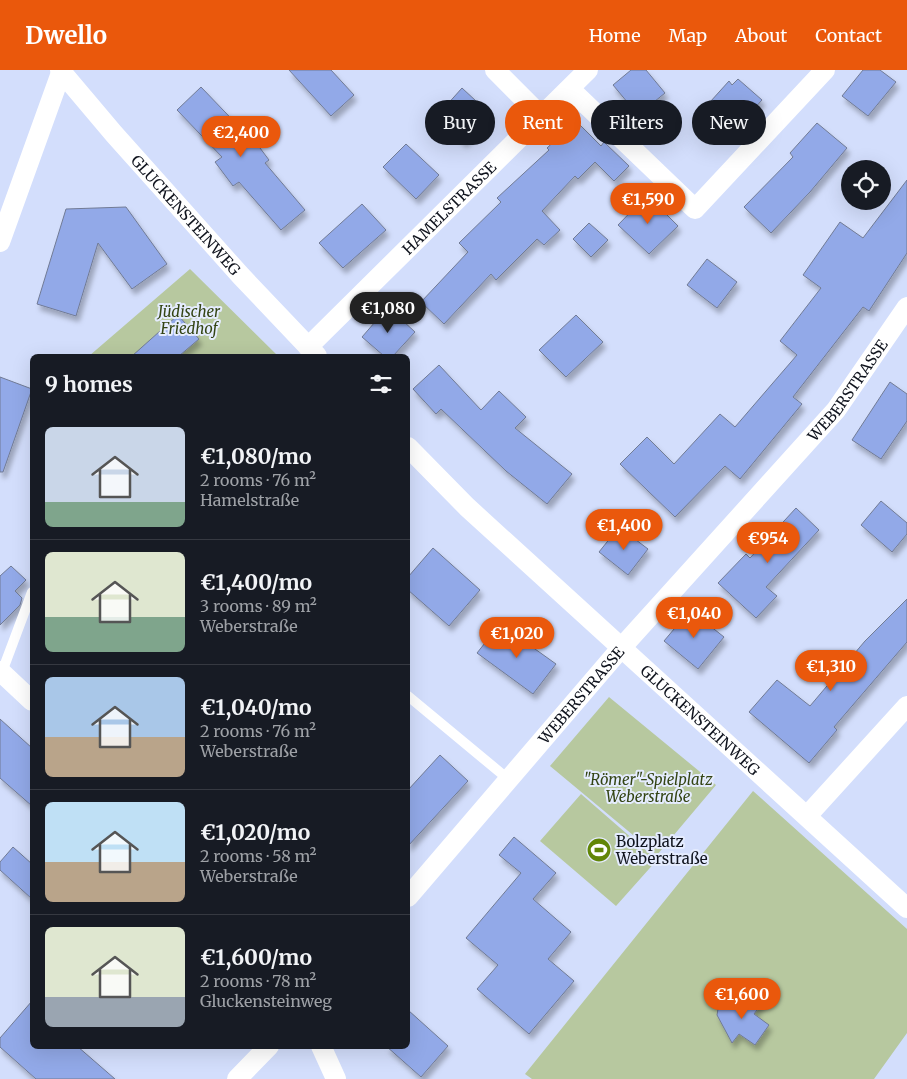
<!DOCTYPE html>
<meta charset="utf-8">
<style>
body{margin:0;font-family:Merriweather,serif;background:#20242c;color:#f1f3f6;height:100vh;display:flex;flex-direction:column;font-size:19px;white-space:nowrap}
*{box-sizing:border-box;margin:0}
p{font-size:16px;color:#9ea1a6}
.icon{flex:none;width:28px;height:28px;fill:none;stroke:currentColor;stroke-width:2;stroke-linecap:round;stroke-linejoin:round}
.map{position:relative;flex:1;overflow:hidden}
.side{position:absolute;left:30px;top:284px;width:380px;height:695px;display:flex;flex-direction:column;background:#171b24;border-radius:8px;box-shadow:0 5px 20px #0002}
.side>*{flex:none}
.top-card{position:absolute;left:425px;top:30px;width:406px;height:45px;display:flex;gap:10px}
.tools{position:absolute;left:841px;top:90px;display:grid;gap:10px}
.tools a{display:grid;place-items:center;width:50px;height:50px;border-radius:50%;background:#171b24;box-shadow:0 5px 20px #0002;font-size:25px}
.price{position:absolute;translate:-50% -42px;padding:0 11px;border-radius:18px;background:#ea580c;color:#fff;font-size:16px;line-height:32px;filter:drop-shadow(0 1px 2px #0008)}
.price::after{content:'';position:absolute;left:50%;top:30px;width:15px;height:11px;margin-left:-8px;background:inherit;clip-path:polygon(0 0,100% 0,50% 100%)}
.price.on{background:#222;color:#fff}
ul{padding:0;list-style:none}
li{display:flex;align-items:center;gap:15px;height:125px;padding:0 15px}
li+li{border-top:1px solid #363941}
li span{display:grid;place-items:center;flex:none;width:140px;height:100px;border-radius:8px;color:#555}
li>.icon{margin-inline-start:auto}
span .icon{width:60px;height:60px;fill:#fffc;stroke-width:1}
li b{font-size:21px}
h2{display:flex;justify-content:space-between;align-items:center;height:60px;padding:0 15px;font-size:21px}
.chip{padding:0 18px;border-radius:22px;background:#171b24;box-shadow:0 5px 20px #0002;font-size:18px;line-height:45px}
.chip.on{background:#ea580c;color:#fff}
header{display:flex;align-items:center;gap:30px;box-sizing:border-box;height:70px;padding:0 25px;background:#ea580c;color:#fff}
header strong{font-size:24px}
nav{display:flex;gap:28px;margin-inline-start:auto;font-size:18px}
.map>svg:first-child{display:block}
.green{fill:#b7c89f}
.building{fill:#92a9e8;stroke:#717b95;filter:url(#shadow)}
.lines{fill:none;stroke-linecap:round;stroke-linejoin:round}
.lane{stroke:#fff;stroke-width:10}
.street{stroke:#fff;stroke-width:20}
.labels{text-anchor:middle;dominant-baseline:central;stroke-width:4;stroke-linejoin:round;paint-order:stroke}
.street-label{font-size:15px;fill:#0f131d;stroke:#e5ecfe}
.park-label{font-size:15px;font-style:italic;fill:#334413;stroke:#e5ecfe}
.poi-label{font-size:15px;fill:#0f131d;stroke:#e5ecfe;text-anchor:start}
</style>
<header>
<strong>Dwello</strong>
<nav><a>Home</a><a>Map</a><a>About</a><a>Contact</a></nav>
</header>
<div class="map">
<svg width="907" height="1009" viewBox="0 0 907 1009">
<defs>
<filter id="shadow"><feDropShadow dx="3" dy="5.5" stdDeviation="2.5" flood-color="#0004"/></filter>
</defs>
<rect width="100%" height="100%" fill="#d3defc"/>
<!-- green -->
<path class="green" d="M190,199L278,286H89Z
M609,627L716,715L657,785L550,696Z
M753,721L907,859V963L874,1009H532L525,1004Z
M581,724L657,790L616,836L540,771Z"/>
<!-- building -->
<path class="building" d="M289,0H331L354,25L331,46Z
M631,0H646L665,23L638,45L613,15Z
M863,0H880L896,12L868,46L842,26Z
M738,9L762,30L738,57L734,55L726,64L701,42L729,11L732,15Z
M201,17L249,67L251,66L269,90L265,93L305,140L281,160L239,112L233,116L215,92L222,87L177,40Z
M462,18L490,44L464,72L436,47Z
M576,51L601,76L604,72L629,96L614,111L595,92L578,109L575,106L542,141L560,160L544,175L537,169L496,210L491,204L444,254L421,232L468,182L459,173L501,132L497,128L549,80L547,78Z
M817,53L847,78L810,122L771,163L744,137L793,87L790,83Z
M406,74L439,105L416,129L383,97Z
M907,110V183L869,241L863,237L793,327L802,334L740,409L725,396L675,447L620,394L647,367L674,394L720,344L735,357L797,285L780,271L821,218L803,205L840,152L863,168Z
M647,125L678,156L649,184L618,155Z
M362,134L386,160L343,198L319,173Z
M126,137L167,194L132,219L98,173L76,246L37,234L66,139Z
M589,153L608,170L591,187L573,169Z
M707,189L737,212L717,238L687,215Z
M388,237L415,262L393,286H384L362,267Z
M178,245L199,269L179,286H132Z
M576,245L603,272L566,307L539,280Z
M439,295L481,340L499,321L526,347L515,358L572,404L547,434L506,401L441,339L436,344L413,319Z
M0,307L32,319L3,402H0Z
M890,312L907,324V351L881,389L852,370Z
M881,431L907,453V464L892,482L861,455Z
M796,438L819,460L766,517L777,526L756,548L718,513L746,484L750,488Z
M619,457L648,479L628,505L599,482Z
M433,478L480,520L449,556L408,520V507Z
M11,496L26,510L15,521L22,528L20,535L0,555V506Z
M907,529V572L834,657L837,660L809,693L749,642L777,610L810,636L865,571Z
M690,540L724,567L698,599L664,571Z
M500,554L556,594L533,624L477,583Z
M0,649L32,678V736L0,708Z
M440,685L468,711L408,776V720Z
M514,767L556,803L533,829L571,862L548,889L574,911L529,964L477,919L498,895L466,868L521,803L499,785Z
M13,777L32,794V829L0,800V792Z
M728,929L763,932L754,944L769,955L755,975L739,964L732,973L717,945L718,939L723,931Z
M32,931V976H77L115,1009H36L0,977V968Z
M408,940L448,976L421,1007L386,976H408Z"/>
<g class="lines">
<!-- lane -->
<path class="lane" d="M2,602L32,522
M408,626L508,709"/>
<!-- street -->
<g class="street">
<path id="s1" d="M60,0L114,64L241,206L317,286"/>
<path d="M495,0L541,46"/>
<path d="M570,19L695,139L825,0"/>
<path d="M0,172L62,0"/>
<path id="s2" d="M308,277L588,0"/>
<path id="s3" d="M408,377L467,437L907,838"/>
<path d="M0,601L32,631"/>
<path d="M807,746L907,636"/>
<path id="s4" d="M408,827L622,577L836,340L907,237"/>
<path d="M321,976L336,1009"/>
<path d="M237,1009L269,976"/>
</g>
</g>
<!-- icons -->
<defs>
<symbol id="stadium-disc" viewBox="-11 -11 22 22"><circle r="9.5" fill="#628607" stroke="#e5ecfe"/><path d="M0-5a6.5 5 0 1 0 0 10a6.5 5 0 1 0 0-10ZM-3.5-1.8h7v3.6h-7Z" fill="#fff"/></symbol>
</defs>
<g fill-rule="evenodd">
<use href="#stadium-disc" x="585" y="766" width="28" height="28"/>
</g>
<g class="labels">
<!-- street labels -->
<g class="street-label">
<text stroke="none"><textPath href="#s2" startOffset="198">HAMELSTRASSE</textPath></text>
<text stroke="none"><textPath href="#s1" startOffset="192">GLUCKENSTEINWEG</textPath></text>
<text stroke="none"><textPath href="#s4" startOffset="671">WEBERSTRASSE</textPath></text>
<text stroke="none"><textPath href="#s4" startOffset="266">WEBERSTRASSE</textPath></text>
<text stroke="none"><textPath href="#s3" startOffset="400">GLUCKENSTEINWEG</textPath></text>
</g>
<!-- park labels -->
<g class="park-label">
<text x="189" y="241">Jüdischer<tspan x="189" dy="17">Friedhof</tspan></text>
<text x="648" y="709">"Römer"-Spielplatz<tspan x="648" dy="17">Weberstraße</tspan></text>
</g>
<!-- poi labels -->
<g class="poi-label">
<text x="616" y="771">Bolzplatz<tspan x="616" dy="17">Weberstraße</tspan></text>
</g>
</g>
</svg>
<div class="tools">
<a><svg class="icon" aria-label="locate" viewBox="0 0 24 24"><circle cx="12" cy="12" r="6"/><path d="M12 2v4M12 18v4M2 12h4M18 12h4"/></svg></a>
</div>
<b class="price" style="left:241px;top:88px">€2,400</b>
<b class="price" style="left:648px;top:155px">€1,590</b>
<b class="price on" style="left:388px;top:264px">€1,080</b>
<b class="price" style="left:624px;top:481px">€1,400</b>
<b class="price" style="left:768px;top:494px">€954</b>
<b class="price" style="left:694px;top:569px">€1,040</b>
<b class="price" style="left:517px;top:589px">€1,020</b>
<b class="price" style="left:831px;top:622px">€1,310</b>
<b class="price" style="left:742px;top:950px">€1,600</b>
<div class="top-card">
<a class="chip">Buy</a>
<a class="chip on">Rent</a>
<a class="chip">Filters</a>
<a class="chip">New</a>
</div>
<section class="side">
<h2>9 homes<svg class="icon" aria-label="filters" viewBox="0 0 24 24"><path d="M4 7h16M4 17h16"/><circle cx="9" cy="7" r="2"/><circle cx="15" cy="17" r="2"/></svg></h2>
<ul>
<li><span style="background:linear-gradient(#c9d6e8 75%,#7fa58c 0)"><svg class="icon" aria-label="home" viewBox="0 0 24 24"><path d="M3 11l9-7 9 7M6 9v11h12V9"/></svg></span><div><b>€1,080/mo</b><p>2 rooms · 76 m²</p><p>Hamelstraße</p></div></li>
<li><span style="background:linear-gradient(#dfe7d0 65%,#7fa58c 0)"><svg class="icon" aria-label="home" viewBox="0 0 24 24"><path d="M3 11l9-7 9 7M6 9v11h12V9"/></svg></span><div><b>€1,400/mo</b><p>3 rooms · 89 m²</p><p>Weberstraße</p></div></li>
<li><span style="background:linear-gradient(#a9c7e8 60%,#b9a48a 0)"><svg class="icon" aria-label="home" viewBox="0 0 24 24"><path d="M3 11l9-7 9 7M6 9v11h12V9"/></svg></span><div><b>€1,040/mo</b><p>2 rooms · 76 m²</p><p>Weberstraße</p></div></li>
<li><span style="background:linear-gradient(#bfe0f5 60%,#b9a48a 0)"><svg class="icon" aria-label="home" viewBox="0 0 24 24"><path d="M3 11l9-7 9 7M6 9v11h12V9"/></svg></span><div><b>€1,020/mo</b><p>2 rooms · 58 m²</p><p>Weberstraße</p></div></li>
<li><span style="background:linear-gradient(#dfe7d0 70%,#9aa5b1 0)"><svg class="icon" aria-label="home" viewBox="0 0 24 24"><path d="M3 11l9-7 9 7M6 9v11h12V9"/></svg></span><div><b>€1,600/mo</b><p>2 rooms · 78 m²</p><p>Gluckensteinweg</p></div></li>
</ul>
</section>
</div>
